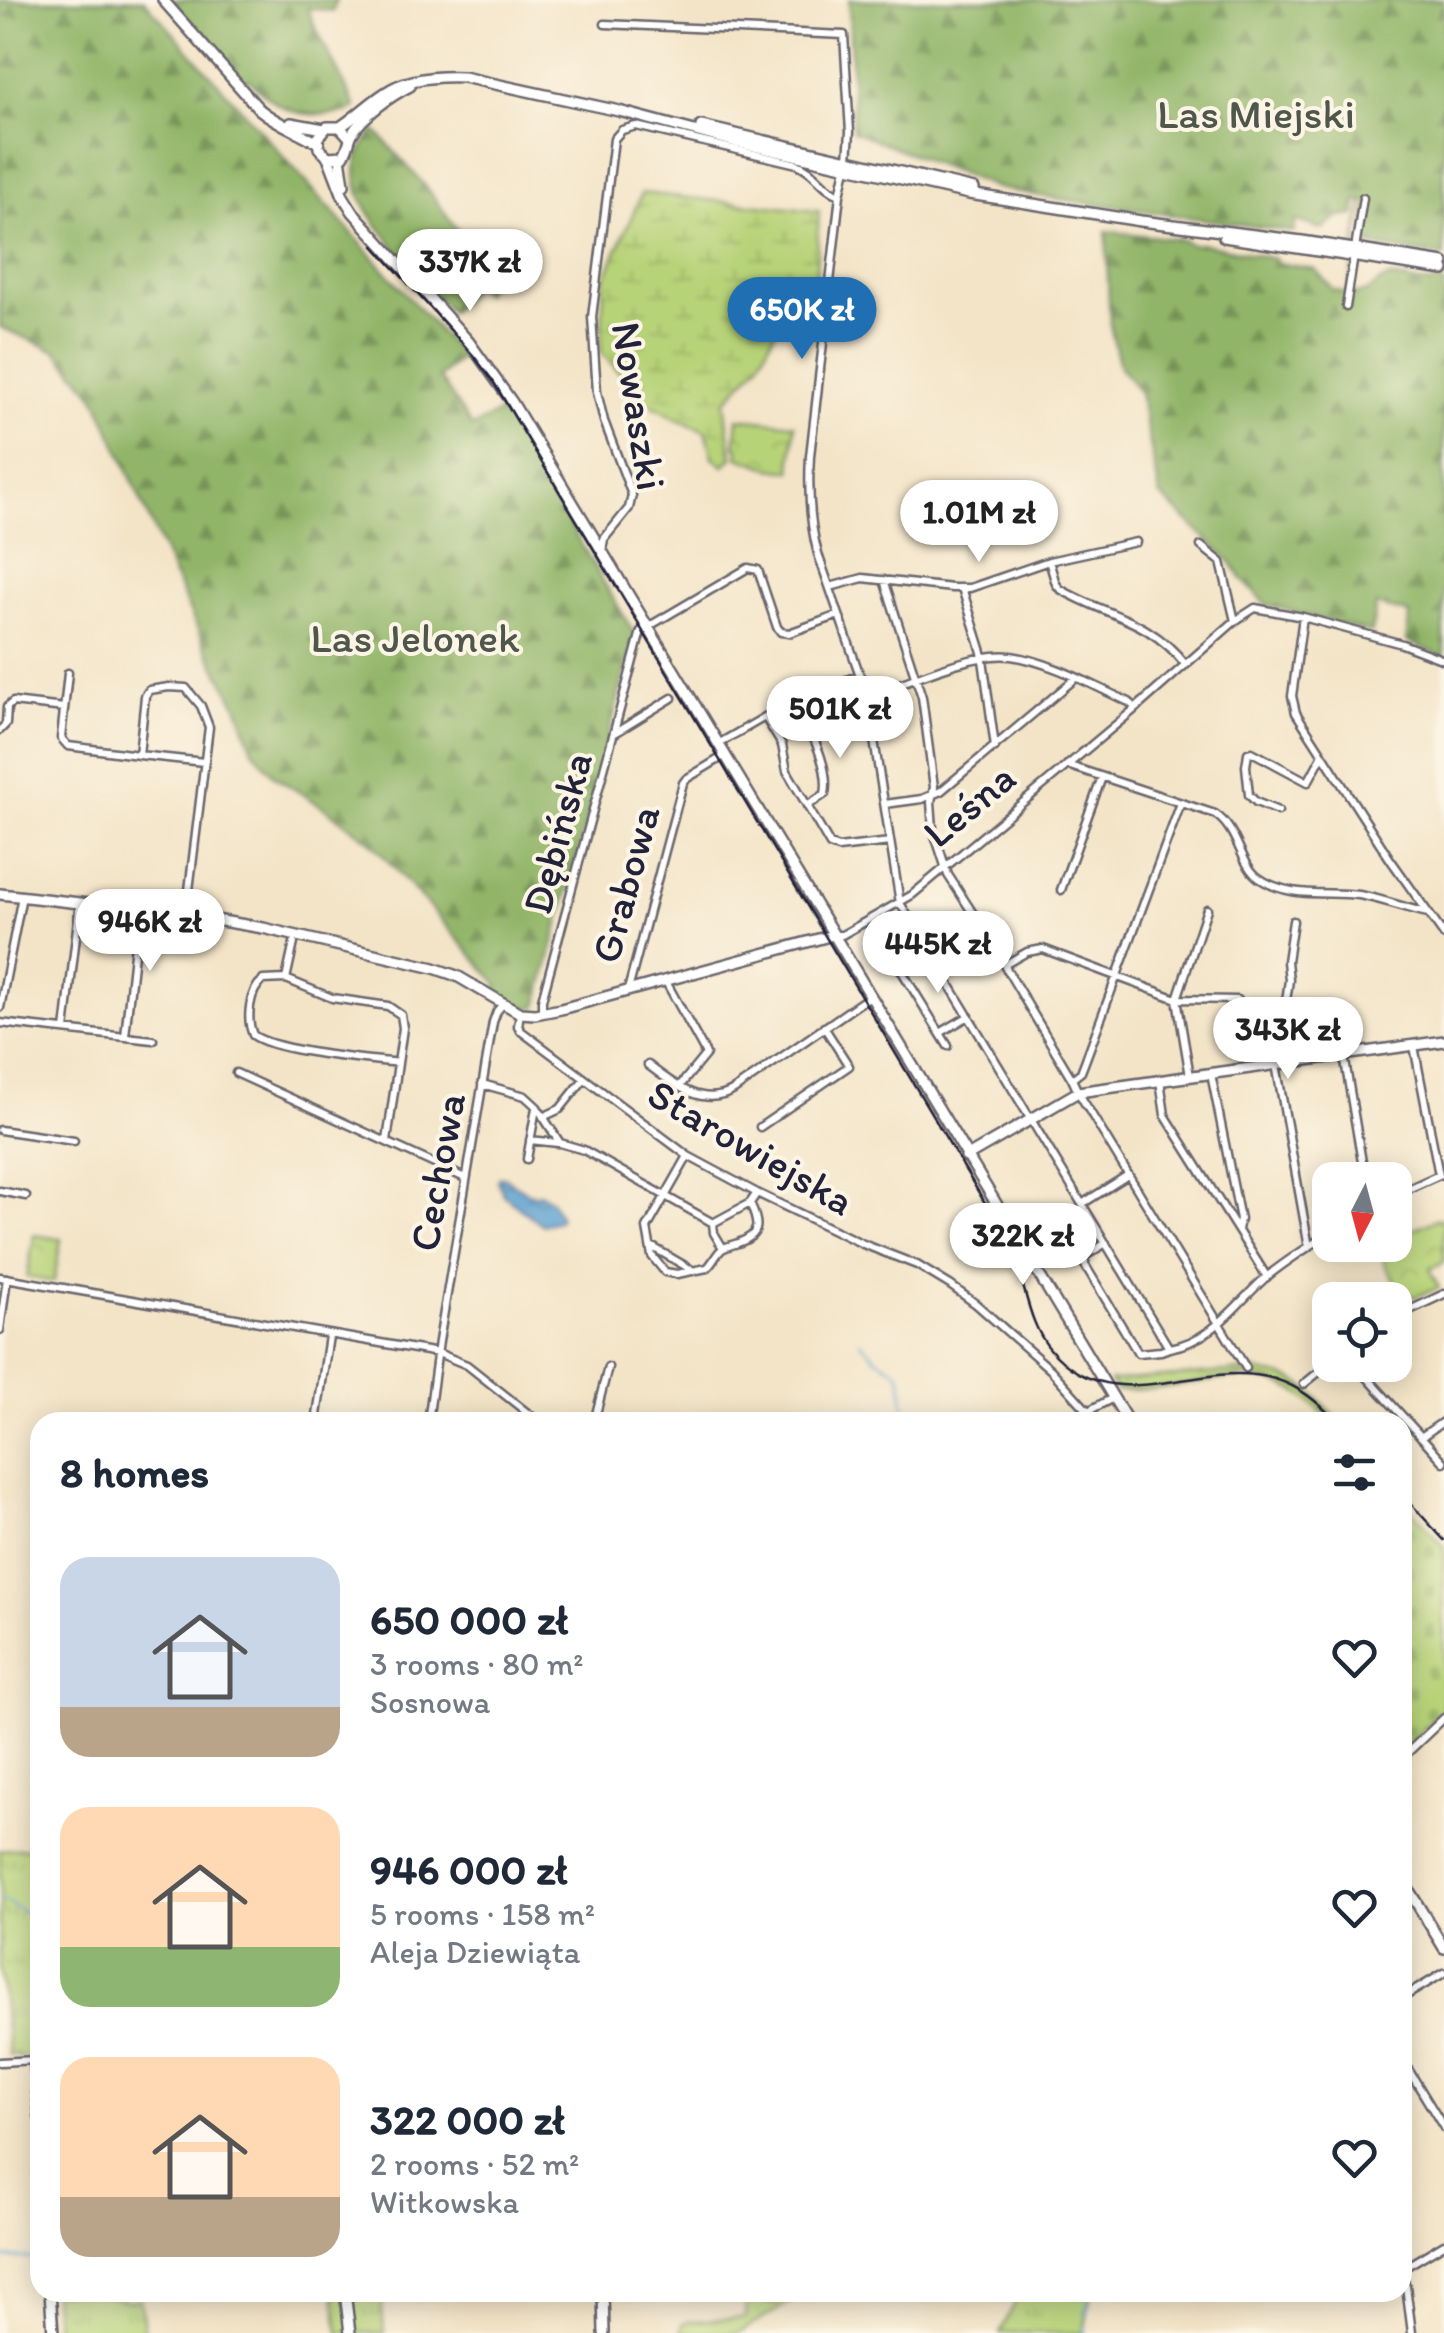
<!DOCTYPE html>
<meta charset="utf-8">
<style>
body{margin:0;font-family:Itim,sans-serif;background:#f2f2f3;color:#1f2937;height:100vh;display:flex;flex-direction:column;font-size:38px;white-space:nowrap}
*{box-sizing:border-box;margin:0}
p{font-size:32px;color:#747a83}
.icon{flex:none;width:55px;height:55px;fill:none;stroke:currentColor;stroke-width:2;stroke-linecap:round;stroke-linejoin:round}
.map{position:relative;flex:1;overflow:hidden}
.sheet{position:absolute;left:30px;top:1412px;width:1382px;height:890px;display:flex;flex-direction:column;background:#fff;border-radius:30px;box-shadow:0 5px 25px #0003}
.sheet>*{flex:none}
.needle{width:65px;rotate:186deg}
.fabs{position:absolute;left:1312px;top:1162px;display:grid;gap:20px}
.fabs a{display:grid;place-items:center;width:100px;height:100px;border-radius:20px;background:#fff;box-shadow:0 5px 25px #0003;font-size:50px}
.price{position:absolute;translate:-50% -85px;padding:0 22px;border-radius:35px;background:#fff;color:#222;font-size:32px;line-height:65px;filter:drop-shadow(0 2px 5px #0008)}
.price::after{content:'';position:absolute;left:50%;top:60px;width:30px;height:22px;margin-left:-15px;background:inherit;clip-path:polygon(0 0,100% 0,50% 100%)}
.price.current{background:#1f6fb2;color:#fff}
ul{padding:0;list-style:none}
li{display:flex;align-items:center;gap:30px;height:250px;padding:0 30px}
li span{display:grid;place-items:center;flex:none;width:280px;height:200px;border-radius:30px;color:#555}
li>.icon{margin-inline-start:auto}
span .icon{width:120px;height:120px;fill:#fffc;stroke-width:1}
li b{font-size:42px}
h2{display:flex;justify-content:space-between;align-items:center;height:120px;padding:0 30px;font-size:42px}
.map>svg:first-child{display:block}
.grass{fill:url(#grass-tufts);stroke:#6c7a5a;stroke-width:2.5}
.forest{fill:url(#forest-firs);stroke:#5a6c52;stroke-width:2.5}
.wetland{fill:url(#wetland-marsh);stroke:#6c7a5a;stroke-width:2.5}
.cemetery{fill:url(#cemetery-stones);stroke:#6c7a5a;stroke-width:2.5}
.park{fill:url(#park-crowns);stroke:#6c7a5a;stroke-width:2.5}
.water{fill:url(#water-ripples);stroke:#3e6186;stroke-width:2.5}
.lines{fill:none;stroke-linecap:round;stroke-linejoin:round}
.stream{stroke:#5ba0d0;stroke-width:2.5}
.street-casing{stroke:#6b666c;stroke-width:11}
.secondary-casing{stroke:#6b666c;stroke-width:14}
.street{stroke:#fff;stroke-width:6}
.secondary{stroke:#fff;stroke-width:9}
.rail{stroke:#22223b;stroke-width:2.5}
.labels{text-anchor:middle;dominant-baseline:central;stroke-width:8;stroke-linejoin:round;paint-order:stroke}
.park-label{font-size:42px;fill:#4f574d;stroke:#fcf5e5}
.street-label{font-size:42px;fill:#22223b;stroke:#fcf5e5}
</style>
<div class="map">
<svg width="1444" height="2333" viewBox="0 0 1444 2333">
<defs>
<pattern id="grass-tufts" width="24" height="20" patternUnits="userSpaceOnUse" patternTransform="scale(2.5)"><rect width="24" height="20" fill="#b7d378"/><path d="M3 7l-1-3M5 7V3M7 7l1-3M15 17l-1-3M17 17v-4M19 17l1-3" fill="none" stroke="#9db569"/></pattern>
<pattern id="forest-firs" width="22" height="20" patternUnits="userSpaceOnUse" patternTransform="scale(2.5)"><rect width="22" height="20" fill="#91b568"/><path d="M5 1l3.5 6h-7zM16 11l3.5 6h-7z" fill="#769357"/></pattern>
<pattern id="wetland-marsh" width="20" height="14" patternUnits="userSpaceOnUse" patternTransform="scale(2.5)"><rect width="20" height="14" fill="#b7d378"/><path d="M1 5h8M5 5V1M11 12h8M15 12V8" fill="none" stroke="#9db569"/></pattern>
<pattern id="cemetery-stones" width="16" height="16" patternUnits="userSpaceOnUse" patternTransform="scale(2.5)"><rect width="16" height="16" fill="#b7d378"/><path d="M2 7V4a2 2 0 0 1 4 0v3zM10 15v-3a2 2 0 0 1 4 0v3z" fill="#9db569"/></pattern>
<pattern id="park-crowns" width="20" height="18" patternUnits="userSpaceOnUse" patternTransform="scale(2.5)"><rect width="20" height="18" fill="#b7d378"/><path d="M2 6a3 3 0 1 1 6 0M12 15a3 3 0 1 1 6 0" fill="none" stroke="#9db569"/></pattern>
<pattern id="water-ripples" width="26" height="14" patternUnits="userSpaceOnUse" patternTransform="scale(2.5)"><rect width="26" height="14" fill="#5ba0d0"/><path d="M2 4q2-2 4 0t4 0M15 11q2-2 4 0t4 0" fill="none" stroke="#4b82aa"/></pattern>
</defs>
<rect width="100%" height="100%" fill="#fcf5e5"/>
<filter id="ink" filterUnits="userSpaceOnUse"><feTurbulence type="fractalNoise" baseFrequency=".01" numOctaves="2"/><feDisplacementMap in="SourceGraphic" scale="20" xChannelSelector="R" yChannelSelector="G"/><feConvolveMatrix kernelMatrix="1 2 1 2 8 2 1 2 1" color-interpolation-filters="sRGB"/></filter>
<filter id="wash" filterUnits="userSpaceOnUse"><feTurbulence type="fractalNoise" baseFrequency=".0048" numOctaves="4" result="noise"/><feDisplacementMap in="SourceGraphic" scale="40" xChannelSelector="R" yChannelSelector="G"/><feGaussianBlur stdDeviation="2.25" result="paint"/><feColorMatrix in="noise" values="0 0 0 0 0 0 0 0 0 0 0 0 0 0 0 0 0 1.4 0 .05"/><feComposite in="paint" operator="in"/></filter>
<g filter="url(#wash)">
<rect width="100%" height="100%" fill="#f3e4c7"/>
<!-- grass -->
<path class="grass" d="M1250,1368C1262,1375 1276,1373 1290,1379C1311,1387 1325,1406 1340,1422H1332C1306,1394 1283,1380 1244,1376L1154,1389L1116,1391L1110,1381L1241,1371Z
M40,1847V2056L18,2057L17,2054L9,2055L0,1971V1850Z
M53,2293C67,2293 84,2290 98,2293C113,2295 124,2304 140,2299L145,2333H56Z
M334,2293H381L384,2333H339Z
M746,2293H759L765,2302L774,2304L794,2293H816L805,2299L802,2295L739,2333H681L683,2324L687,2321L746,2318Z
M1020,2293H1091L1084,2333H1000Z"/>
<!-- forest -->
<path class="forest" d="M0,0H144L462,357L439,377L472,427L502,411L635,635L537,1007L514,1008L496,993L498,984L371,842L328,810L275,777L253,750L238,708L206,648L95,396L56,351L0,327Z
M172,0H336L333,11L308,8L313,23L356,107C348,114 344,112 334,114C297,118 273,107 249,79L245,81Z
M849,0H1444V257L1370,245L1365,241L1368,202L1363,201L1349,294C1375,294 1368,287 1386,279C1396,275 1409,282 1419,283C1428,284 1435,282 1444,283V657L1406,641L1410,614L1376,605L1371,633L1265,604L1242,579L1231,562L1160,495L1140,393L1120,367L1110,325L1106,231L1182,240L1192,245L1204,244L1275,259L1278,263L1315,269L1332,289L1348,294L1363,201H1357L1355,215L1338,217L1323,229C1312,228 1308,223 1295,221L1294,232L1040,196L997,188L853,131Z
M375,130L427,188L488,272L491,283L483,293L474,287L450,312C433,292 416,272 399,252C368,215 334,175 375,130Z"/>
<!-- wetland -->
<path class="wetland" d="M642,193L819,211L816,278L783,316L758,365L725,402L732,457L724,466L713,457L706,431L677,419L645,401L601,352L604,280Z"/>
<!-- cemetery -->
<path class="cemetery" d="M1402,1500L1444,1546V1709L1403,1749Z"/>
<!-- park -->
<path class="park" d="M738,418L795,424L791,471L769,468L738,457L739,448L735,447Z
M1436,1219L1442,1220L1444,1224V1263L1430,1269L1439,1288L1409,1299C1396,1286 1383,1264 1378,1246L1395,1245V1237Z
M34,1235L61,1239L54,1282L27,1277Z"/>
<!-- water -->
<path class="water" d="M499,1177H504L528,1193L536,1195L539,1193L551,1200L560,1218L558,1221L543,1225L539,1223L504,1195L497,1181Z"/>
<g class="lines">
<!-- stream -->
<path class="stream" d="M860,1341L876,1358L898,1371L902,1380L905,1422
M0,1899L36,1918C42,1930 36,1946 40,1959
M0,2258H40
M1086,2317L1090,2292
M1084,2333L1085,2325"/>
</g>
</g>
<g filter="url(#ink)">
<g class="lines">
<defs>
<path id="street" d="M605,24L844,35L850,132L848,159L840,195L810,456C808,490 809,521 818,554L867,696L900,903L1169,1348C1212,1341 1233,1307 1264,1279C1284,1262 1308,1247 1330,1233
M1346,307L1363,198
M1201,546L1221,562L1235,621
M602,551L604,539L629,508L632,495L604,421L597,392L592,317L614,139L622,130L636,126L797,164C816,171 821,188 840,195
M1049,561L1056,584L1060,589C1108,617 1149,618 1186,665
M884,580L922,697L934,787L931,802L933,829L948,875L976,918L1072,1079L1078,1092L1246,1368
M830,587L863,578L952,588H970L1049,561L1136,542
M962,588L982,652L995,747
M1303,617L1292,696L1296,713L1390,859L1444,935
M68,673L61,738L68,746L139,755
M867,696C906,683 972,651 1011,656C1049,661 1094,686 1129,702L1136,708
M796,699C807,725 831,766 825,794L807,806
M765,717L782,745L787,771L830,845L838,848L890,842
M0,730L6,724L7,707L13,702L64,708
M615,733L672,698
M718,744L796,699L860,675
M1067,765L1215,814C1239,830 1240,865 1259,878C1289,899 1326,891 1359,895C1382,899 1405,908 1428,913
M885,804L922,799L941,791L1076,678
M1278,811L1256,802L1249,795L1246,766L1248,753L1252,752L1308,782L1322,756
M1061,890L1102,777
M186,915L209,727L201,706L186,688L169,687L149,690L145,696L139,755L204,762
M835,935H842L912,895L1136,708L1235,621L1255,608L1303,617L1402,644L1444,660
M294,943L286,979L263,980C249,991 246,1019 253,1035C276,1052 366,1059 398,1063
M898,965L948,1046
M1004,965L1027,952L1043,949L1177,999L1238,1000
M286,979L332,998L388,1006L401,1015L403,1028L387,1141
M665,980L706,1054L679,1087
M628,990L683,783L686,779L724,756
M0,1008L22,896
M520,1013L518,1026L521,1031L688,1156L757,1193L863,1244L917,1265L950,1285L976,1304L1051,1370L1088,1411L1113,1398
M542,1013V1000L641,631L748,568L758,570L777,627L781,632L789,633L839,615
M0,1023L153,1040
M65,1030L80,902
M940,1033L969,1016
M125,1036L139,908
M1344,1055L1365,1180
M1283,1063L1281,1037L1289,980L1287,961L1293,921
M1276,1064L1309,1247
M648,1065C673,1084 703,1109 734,1090L870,996
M236,1073L465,1178
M1211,1074L1240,1219L1238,1230
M1190,1076L1177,999L1207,909
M1072,1079L1081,1072L1086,1059L1181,803
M1160,1080L1165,1115L1267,1277
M482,1084L525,1096L537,1107L560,1143L584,1150L713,1223L714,1233L723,1248
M543,1117L560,1109L584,1079
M760,1127L849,1066L824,1027
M0,1130L74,1141
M530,1140L558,1143
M688,1156L647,1228L652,1256L665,1272L677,1274L707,1268C713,1263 716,1254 722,1249C725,1247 735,1244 738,1243C763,1234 758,1223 750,1203L757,1193
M527,1159L536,1108
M0,1191L26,1196
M1395,1195L1439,1175L1414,1046
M1082,1204L1128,1175
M713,1223L750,1203
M1106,1243L1085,1256V1265L1138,1353L1161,1351L1169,1348
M651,1246L692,1270
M0,1277L438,1353L467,1365L539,1422
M1395,1317L1444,1294
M0,1330L7,1278
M1356,1365L1444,1462
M1304,1384L1330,1363
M316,1422L329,1336
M428,1422L439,1341L493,1022L497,1011L503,1004
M594,1422L608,1367
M1421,1437L1444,1421
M1402,1758L1444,1718
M1402,1998L1444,1973
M1402,2059L1444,2128
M0,2062L35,2060
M1402,2269L1444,2244
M1402,2275L1406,2286L1412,2333"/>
<path id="secondary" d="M163,0L259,109C277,124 298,131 318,143
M291,123L324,129
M701,126L974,189
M340,127C356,117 369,103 385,93C406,78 438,76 463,77L619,111L736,142L969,194L1141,221L1302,241L1444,263
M350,138L340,127H327L318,138L319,148L328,157L343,156C349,148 348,142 352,134C362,116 392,95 410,86
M328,157L343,196L353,212L469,342L512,402L1128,1422
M340,157L344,185
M1224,237L1444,270
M0,894L186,915L263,928L434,968L457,976L520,1013L535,1014L561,1009L833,935
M966,1157L1078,1092L1444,1041
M1402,1879L1444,1948
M40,2059L35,2060V2066L40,2118
M50,2292L53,2333
M345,2292L350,2333
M603,2292L604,2333"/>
</defs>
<!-- street casing -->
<use href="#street" class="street-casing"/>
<!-- secondary casing -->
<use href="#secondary" class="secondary-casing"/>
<!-- street -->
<use href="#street" class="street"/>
<!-- secondary -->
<use href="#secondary" class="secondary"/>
<!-- rail -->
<path class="rail" d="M374,246L473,355L493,381L997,1223C1006,1238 1013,1255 1019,1272C1027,1297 1032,1328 1050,1349C1114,1424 1198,1356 1275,1379C1301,1387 1319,1403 1337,1422
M1402,1494L1444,1540"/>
</g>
</g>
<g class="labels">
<!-- park labels -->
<g class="park-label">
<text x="1256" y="113">Las Miejski</text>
<text x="415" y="637">Las Jelonek</text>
</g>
<!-- street labels -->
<g class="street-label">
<text transform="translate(639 406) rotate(81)">Nowaszki</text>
<text transform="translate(969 805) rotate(-40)">Leśna</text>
<text transform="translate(557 833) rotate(-75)">Dębińska</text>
<text transform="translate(625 884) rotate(-75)">Grabowa</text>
<text transform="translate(751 1147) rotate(30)">Starowiejska</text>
<text transform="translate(437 1172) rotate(-80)">Cechowa</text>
</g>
</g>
</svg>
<div class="fabs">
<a><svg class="needle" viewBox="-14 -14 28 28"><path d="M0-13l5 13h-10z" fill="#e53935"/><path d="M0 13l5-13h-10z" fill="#747a83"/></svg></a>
<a><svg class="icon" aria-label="locate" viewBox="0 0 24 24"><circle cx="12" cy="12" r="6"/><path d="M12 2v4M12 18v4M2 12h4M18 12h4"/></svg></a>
</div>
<b class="price" style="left:470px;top:314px">337K zł</b>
<b class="price current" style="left:802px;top:362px">650K zł</b>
<b class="price" style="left:979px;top:565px">1.01M zł</b>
<b class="price" style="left:840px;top:761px">501K zł</b>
<b class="price" style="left:150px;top:974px">946K zł</b>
<b class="price" style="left:938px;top:996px">445K zł</b>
<b class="price" style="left:1288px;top:1082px">343K zł</b>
<b class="price" style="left:1023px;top:1288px">322K zł</b>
<section class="sheet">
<h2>8 homes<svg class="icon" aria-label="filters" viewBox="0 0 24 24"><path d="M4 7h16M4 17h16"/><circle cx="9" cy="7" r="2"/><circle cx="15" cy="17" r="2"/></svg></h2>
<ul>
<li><span style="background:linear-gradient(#c9d6e8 75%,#b9a48a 0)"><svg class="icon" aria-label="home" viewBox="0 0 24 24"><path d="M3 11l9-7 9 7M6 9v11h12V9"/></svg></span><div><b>650 000 zł</b><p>3 rooms · 80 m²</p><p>Sosnowa</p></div><svg class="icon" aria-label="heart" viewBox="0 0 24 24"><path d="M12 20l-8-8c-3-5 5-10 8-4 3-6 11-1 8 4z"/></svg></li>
<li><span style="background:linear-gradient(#ffd9b3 70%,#8fb573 0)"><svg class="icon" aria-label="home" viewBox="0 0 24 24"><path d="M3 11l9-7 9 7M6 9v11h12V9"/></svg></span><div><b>946 000 zł</b><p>5 rooms · 158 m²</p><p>Aleja Dziewiąta</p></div><svg class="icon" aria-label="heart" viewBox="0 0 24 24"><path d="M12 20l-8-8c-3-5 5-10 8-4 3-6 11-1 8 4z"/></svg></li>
<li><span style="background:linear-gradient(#ffd9b3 70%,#b9a48a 0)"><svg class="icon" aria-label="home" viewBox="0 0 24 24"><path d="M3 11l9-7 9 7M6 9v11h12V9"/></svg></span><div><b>322 000 zł</b><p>2 rooms · 52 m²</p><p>Witkowska</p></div><svg class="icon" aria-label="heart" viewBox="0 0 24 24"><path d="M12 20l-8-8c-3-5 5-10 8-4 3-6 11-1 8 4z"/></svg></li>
</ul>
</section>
</div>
